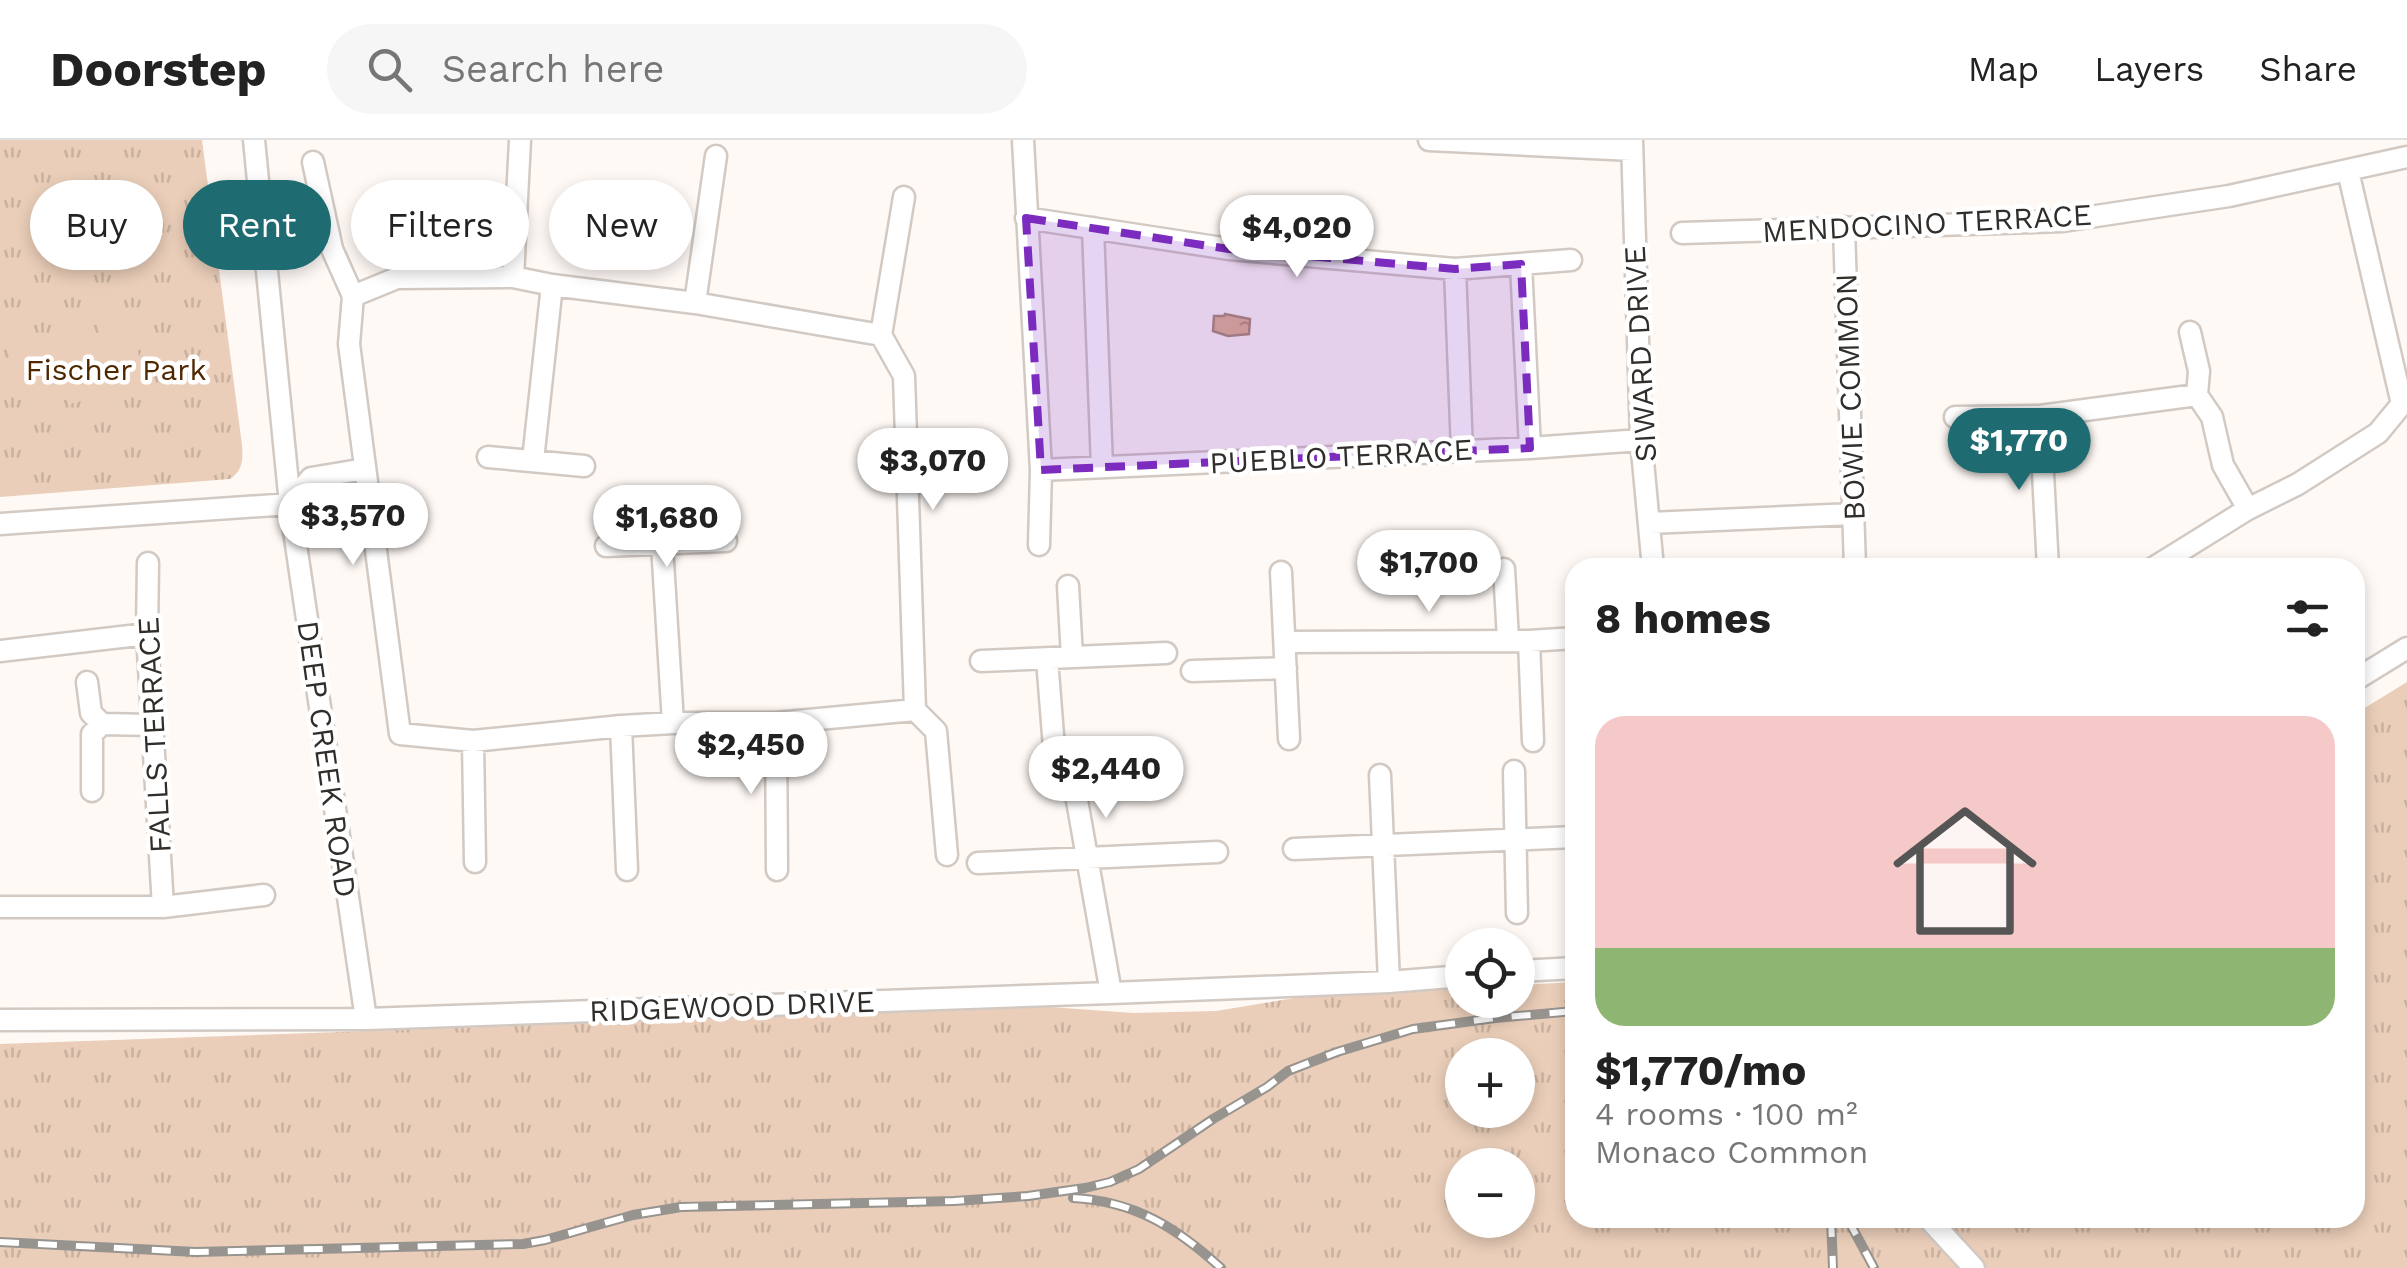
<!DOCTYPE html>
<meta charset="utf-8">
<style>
body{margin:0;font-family:"Work Sans",sans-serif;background:#f6f6f6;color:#222;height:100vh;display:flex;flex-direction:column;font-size:38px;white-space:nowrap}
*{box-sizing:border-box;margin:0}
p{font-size:32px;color:#767676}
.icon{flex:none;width:55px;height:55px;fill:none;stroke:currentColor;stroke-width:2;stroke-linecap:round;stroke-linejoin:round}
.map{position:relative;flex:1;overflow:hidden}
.sheet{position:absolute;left:1565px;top:418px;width:800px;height:670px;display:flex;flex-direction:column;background:#fff;border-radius:30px;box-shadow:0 5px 15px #0003}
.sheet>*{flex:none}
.banner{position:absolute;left:30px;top:40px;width:950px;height:90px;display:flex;gap:20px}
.controls{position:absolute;left:1445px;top:788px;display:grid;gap:20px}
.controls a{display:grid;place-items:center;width:90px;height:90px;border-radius:50%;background:#fff;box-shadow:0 5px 15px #0003;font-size:50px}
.price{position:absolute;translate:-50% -85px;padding:0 22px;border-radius:35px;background:#fff;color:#222;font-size:32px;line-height:65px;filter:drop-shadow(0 2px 5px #0008)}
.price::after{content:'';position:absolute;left:50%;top:60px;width:30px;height:22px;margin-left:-15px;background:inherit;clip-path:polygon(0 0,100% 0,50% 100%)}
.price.selected{background:#1f6b72;color:#fff}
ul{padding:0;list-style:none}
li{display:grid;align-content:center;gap:20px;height:530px;padding:0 30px}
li+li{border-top:2px solid #e0e0e0}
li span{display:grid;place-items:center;height:310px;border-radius:30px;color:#555}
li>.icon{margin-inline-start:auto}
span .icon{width:180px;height:180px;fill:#fffc;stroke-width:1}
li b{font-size:42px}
h2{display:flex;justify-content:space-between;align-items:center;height:120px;padding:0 30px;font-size:42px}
.tag{padding:0 35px;border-radius:45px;background:#fff;box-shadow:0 5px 15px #0003;font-size:35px;line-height:90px}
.tag.selected{background:#1f6b72;color:#fff}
header{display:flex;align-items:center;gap:60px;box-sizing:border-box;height:140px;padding:0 50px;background:#fff;border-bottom:2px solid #e0e0e0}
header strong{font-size:48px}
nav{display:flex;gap:55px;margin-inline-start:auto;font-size:35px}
.search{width:700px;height:90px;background:#f6f6f6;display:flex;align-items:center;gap:25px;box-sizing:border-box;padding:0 35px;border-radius:55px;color:#767676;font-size:38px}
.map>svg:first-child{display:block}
.park{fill:url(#park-tufts);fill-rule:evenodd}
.garden{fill:#eaceb9}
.water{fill:url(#water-ripples);stroke:#ab8c74;stroke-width:2.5}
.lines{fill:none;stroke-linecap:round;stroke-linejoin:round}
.minor-casing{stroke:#d2c9c3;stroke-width:25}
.minor{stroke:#fff;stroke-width:20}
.rail-casing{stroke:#97938f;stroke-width:10}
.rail{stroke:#fff;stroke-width:6;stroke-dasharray:19;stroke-linecap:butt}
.marked{fill:#7b2cbf;fill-opacity:0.2;stroke:#7b2cbf;stroke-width:8;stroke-dasharray:20 12;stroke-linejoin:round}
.labels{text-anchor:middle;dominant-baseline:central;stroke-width:9;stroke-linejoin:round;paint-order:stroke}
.street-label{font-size:30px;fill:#302d2a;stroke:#fff}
.park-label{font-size:30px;fill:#502800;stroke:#fff}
</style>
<header>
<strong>Doorstep</strong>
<div class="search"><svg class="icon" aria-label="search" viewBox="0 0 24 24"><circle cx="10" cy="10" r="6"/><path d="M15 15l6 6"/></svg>Search here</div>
<nav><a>Map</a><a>Layers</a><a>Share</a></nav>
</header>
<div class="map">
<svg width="2407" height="1128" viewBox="0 0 2407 1128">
<defs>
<pattern id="park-tufts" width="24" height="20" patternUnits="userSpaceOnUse" patternTransform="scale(2.5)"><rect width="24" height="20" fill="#eaceb9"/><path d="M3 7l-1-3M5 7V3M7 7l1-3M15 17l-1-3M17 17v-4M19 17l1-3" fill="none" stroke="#c9b19f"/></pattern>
<pattern id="water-ripples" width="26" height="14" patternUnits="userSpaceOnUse" patternTransform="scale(2.5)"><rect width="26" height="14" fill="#e0b593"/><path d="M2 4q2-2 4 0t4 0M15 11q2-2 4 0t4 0" fill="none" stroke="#b69478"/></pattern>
</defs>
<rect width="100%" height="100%" fill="#fef9f5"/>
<!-- park -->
<path class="park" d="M0,0H202L242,305C243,319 243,331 230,339L0,357Z
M2407,542V1128H0V904L1050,867L1133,873L1216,871L1307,856L1462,848V860H1518V845L1575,842V1078H2355V574ZM1462,915H1518V970H1462ZM1462,1025H1518V1080H1462Z"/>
<!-- garden -->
<path class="garden" d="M129,176L146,244L114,252L97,183Z
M85,188L102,256L70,264L53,196Z
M40,198L57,266L25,274L7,206Z"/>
<!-- water -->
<path class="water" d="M1225,174L1250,179L1249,194L1228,196L1213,191L1214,176H1224Z"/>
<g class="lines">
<defs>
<path id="minor" d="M254,0L290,364L366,879
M1023,0L1041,330L1039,405
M1429,0L1632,10
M1632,0L1641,300L1653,428
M313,22L332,109L353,156L349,204L400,594L473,601L621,586L673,583H776L915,570
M1026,78L1229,109L1455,129L1571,120
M1844,87L1855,428
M1093,88L1102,327
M1682,93L2063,81L2229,56L2407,17
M1521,124L1530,308
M1455,129L1462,311
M513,137L520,0
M353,156L397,138L513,137L552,145L695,163L881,195
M695,163L716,16
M2190,192L2199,231L2197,255L2212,277L2223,325L2248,369
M881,195L904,236L915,570
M881,195L904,57
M2040,276L2048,428
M1955,277L2040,276L2197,255
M488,317L584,326
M533,320L552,145
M1041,330L1530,308L1641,300
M290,364L311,338L365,329
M1650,383L1854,374
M0,384L290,364L326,373L371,371
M662,405L673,583
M606,406L726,401
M148,423L147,494L163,767
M2153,428L2248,369L2298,344L2378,293L2402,264L2348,31
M1504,429L1508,499
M1281,432L1289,599
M1068,446L1072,517
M1529,501L1533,601
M1285,502L1529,501L1575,498
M0,511L147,494
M1047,519L1054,608L1073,638L1111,853
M981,521L1166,513
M1192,531L1286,528
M2355,540L2407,508
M87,542L91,573L102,584L152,585
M915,570L936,591L947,715
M776,583L777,730
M621,586L627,730
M473,601L475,722
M1514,631L1517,773
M1380,635L1389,842
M92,651V594L102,584
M1294,709L1575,697
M978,723L1217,712
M0,767H163L264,755
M1518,831L1575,828
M0,880L366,879L1111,853L1389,842L1462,836
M1928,1078L1974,1128"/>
</defs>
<!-- minor casing -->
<use href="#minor" class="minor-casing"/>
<!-- minor -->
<use href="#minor" class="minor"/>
<defs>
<path id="rail" d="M1073,1058C1134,1061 1176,1087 1221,1128
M1831,1078L1833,1128
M1847,1078L1874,1128
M0,1102L196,1112L523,1104L545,1100L633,1075L681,1067L954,1061L1028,1056L1085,1048L1110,1042L1139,1029L1213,979L1267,947L1288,931L1337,912L1413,889L1495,878L1575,871"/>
</defs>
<!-- rail casing -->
<use href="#rail" class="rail-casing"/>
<!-- rail -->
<use href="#rail" class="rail"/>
</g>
<!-- marked area -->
<path class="marked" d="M1026,78L1229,109L1455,129L1521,124L1530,308L1041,330Z"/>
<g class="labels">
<!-- street labels -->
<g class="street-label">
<text transform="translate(1927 83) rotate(-3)">MENDOCINO TERRACE</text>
<text transform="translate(1640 214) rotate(-93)">SIWARD DRIVE</text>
<text transform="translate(1850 257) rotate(-92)">BOWIE COMMON</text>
<text transform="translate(1341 316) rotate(-3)">PUEBLO TERRACE</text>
<text transform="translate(154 595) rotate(-93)">FALLS TERRACE</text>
<text transform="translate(327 619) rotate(82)">DEEP CREEK ROAD</text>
<text transform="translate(732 866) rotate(-2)">RIDGEWOOD DRIVE</text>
</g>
<!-- park labels -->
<g class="park-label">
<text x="116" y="229">Fischer Park</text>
</g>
</g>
</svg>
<div class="controls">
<a><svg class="icon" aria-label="locate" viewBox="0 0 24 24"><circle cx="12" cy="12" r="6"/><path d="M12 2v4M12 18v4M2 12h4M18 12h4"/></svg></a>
<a>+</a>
<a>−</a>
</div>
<b class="price" style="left:1297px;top:140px">$4,020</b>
<b class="price selected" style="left:2019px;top:353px">$1,770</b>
<b class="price" style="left:933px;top:373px">$3,070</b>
<b class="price" style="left:353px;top:428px">$3,570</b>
<b class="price" style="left:667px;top:430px">$1,680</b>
<b class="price" style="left:1429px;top:475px">$1,700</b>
<b class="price" style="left:751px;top:657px">$2,450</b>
<b class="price" style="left:1106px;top:681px">$2,440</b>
<div class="banner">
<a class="tag">Buy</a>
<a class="tag selected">Rent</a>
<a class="tag">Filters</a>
<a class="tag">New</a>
</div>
<section class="sheet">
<h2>8 homes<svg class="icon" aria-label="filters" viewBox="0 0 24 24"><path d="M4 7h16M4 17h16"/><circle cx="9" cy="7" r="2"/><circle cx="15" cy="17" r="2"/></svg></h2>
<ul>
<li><span style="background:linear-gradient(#f6c9c9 75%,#8fb573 0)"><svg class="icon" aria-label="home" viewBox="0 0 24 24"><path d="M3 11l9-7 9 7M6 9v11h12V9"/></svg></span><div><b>$1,770/mo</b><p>4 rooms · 100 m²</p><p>Monaco Common</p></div></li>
</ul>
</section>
</div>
